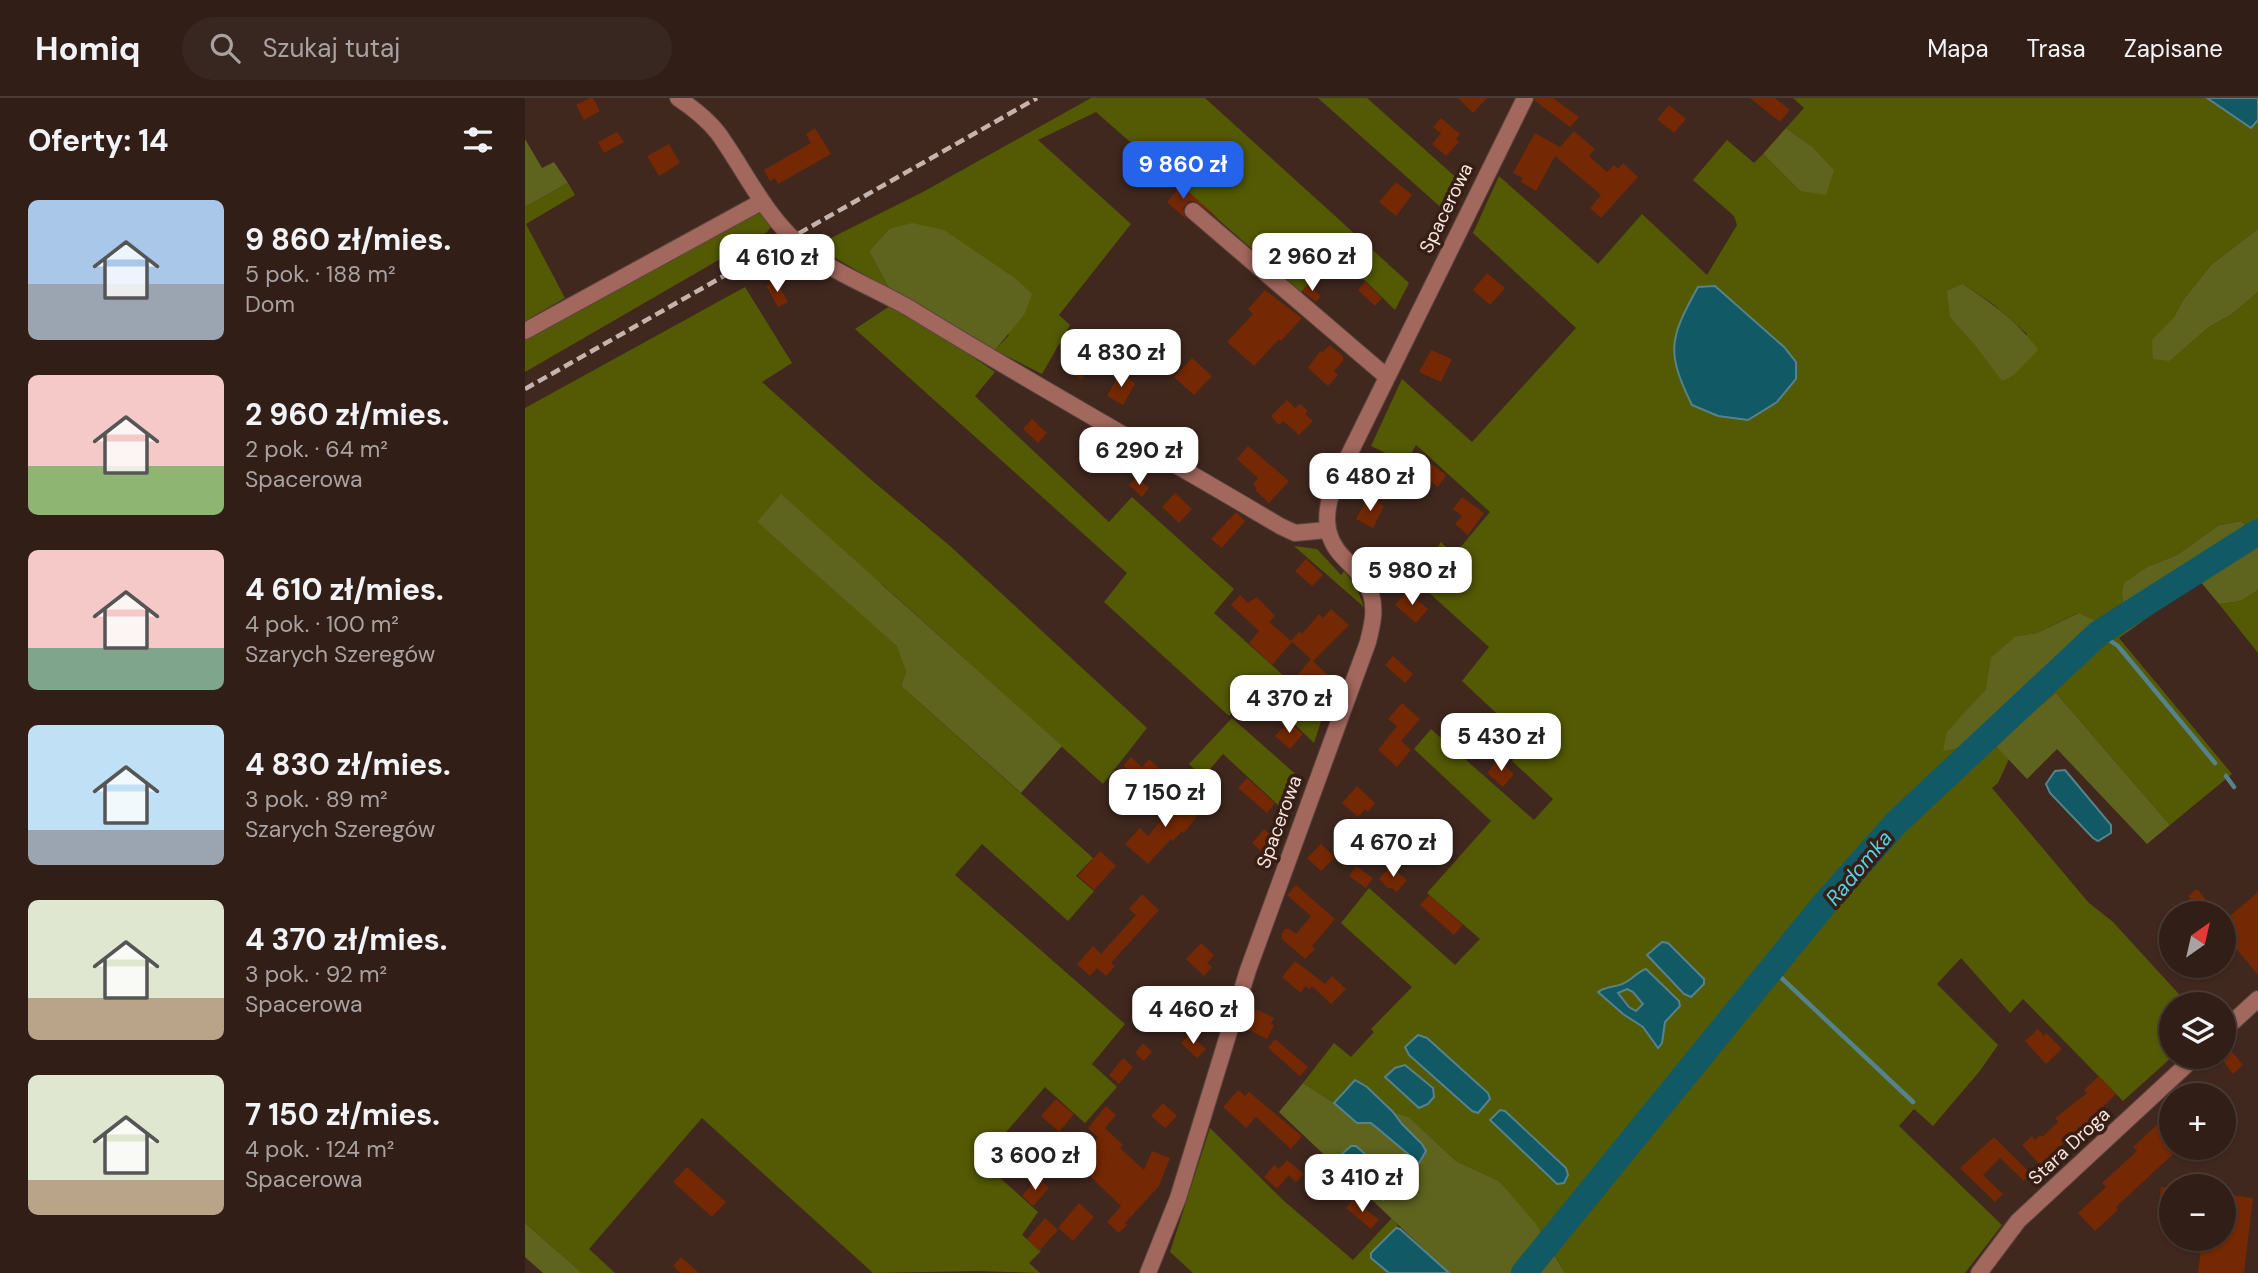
<!DOCTYPE html>
<html lang="pl">
<meta charset="utf-8">
<style>
body{margin:0;font-family:"DM Sans",sans-serif;background:#382720;color:#f1f3f6;height:100vh;display:flex;flex-direction:column;font-size:26px;white-space:nowrap}
*{box-sizing:border-box;margin:0}
p{font-size:23px;color:#a8a2a1}
.icon{flex:none;width:38px;height:38px;fill:none;stroke:currentColor;stroke-width:2;stroke-linecap:round;stroke-linejoin:round}
.map{position:relative;flex:1;overflow:hidden}
.panel{display:flex;flex-direction:column;background:#301e17;width:525px}
.panel>*{flex:none}
.needle{width:46px;rotate:34deg}
.tools{position:absolute;left:1634px;top:803px;display:grid;gap:14px}
.tools a{display:grid;place-items:center;width:77px;height:77px;border-radius:50%;background:#301e17;box-shadow:0 2px 5px #0004,0 0 0 2px #4b3c36;font-size:35px}
.price{position:absolute;translate:-50% -60px;padding:0 16px;border-radius:14px;background:#fff;color:#222;font-size:23px;line-height:46px;filter:drop-shadow(0 2px 4px #0008)}
.price::after{content:'';position:absolute;left:50%;top:42px;width:21px;height:16px;margin-left:-10px;background:inherit;clip-path:polygon(0 0,100% 0,50% 100%)}
.price.current{background:#2563eb;color:#fff}
ul{padding:0;list-style:none}
li{display:flex;align-items:center;gap:21px;height:175px;padding:0 28px}
li span{display:grid;place-items:center;flex:none;width:196px;height:140px;border-radius:10px;color:#555}
li>.icon{margin-inline-start:auto}
span .icon{width:84px;height:84px;fill:#fffc;stroke-width:1}
li b{font-size:30px}
h2{display:flex;justify-content:space-between;align-items:center;height:84px;padding:0 28px;font-size:30px}
header{display:flex;align-items:center;gap:42px;box-sizing:border-box;height:98px;padding:0 35px;background:#301e17;border-bottom:2px solid #4b3c36}
header strong{font-size:33px}
nav{display:flex;gap:38px;margin-inline-start:auto;font-size:24px}
.search{width:490px;height:63px;background:#382720;display:flex;align-items:center;gap:18px;box-sizing:border-box;padding:0 24px;border-radius:38px;color:#a8a2a1;font-size:26px}
main{display:flex;flex:1;min-height:0}
.map>svg:first-child{display:block}
.green{fill:#545a04;fill-rule:evenodd}
.forest{fill:#5e641e;fill-rule:evenodd}
.water{fill:#115965;stroke:#56838a;stroke-width:2;fill-rule:evenodd}
.lines{fill:none;stroke-linecap:round;stroke-linejoin:round}
.stream{stroke:#56838a;stroke-width:4.5}
.river{stroke:#115965;stroke-width:26}
.building{fill:#742803}
.minor-casing{stroke:#5d463e;stroke-width:18}
.minor{stroke:#a2675d;stroke-width:16}
.rail{stroke:#c6b3ad;stroke-width:4.5;stroke-dasharray:10 5;stroke-linecap:butt}
.labels{text-anchor:middle;dominant-baseline:central;stroke-width:7;stroke-linejoin:round;paint-order:stroke}
.street-label{font-size:19px;fill:#f6e5df;stroke:#361e15}
.water-label{font-size:21px;font-style:italic;fill:#50d2e9;stroke:#361e15}
</style>
<header>
<strong>Homiq</strong>
<div class="search"><svg class="icon" aria-label="search" viewBox="0 0 24 24"><circle cx="10" cy="10" r="6"/><path d="M15 15l6 6"/></svg>Szukaj tutaj</div>
<nav><a>Mapa</a><a>Trasa</a><a>Zapisane</a></nav>
</header>
<main>
<section class="panel">
<h2>Oferty: 14<svg class="icon" aria-label="filters" viewBox="0 0 24 24"><path d="M4 7h16M4 17h16"/><circle cx="9" cy="7" r="2"/><circle cx="15" cy="17" r="2"/></svg></h2>
<ul>
<li><span style="background:linear-gradient(#a9c7e8 60%,#9aa5b1 0)"><svg class="icon" aria-label="home" viewBox="0 0 24 24"><path d="M3 11l9-7 9 7M6 9v11h12V9"/></svg></span><div><b>9 860 zł/mies.</b><p>5 pok. · 188 m²</p><p>Dom</p></div></li>
<li><span style="background:linear-gradient(#f6c9c9 65%,#8fb573 0)"><svg class="icon" aria-label="home" viewBox="0 0 24 24"><path d="M3 11l9-7 9 7M6 9v11h12V9"/></svg></span><div><b>2 960 zł/mies.</b><p>2 pok. · 64 m²</p><p>Spacerowa</p></div></li>
<li><span style="background:linear-gradient(#f6c9c9 70%,#7fa58c 0)"><svg class="icon" aria-label="home" viewBox="0 0 24 24"><path d="M3 11l9-7 9 7M6 9v11h12V9"/></svg></span><div><b>4 610 zł/mies.</b><p>4 pok. · 100 m²</p><p>Szarych Szeregów</p></div></li>
<li><span style="background:linear-gradient(#bfe0f5 75%,#9aa5b1 0)"><svg class="icon" aria-label="home" viewBox="0 0 24 24"><path d="M3 11l9-7 9 7M6 9v11h12V9"/></svg></span><div><b>4 830 zł/mies.</b><p>3 pok. · 89 m²</p><p>Szarych Szeregów</p></div></li>
<li><span style="background:linear-gradient(#dfe7d0 70%,#b9a48a 0)"><svg class="icon" aria-label="home" viewBox="0 0 24 24"><path d="M3 11l9-7 9 7M6 9v11h12V9"/></svg></span><div><b>4 370 zł/mies.</b><p>3 pok. · 92 m²</p><p>Spacerowa</p></div></li>
<li><span style="background:linear-gradient(#dfe7d0 75%,#b9a48a 0)"><svg class="icon" aria-label="home" viewBox="0 0 24 24"><path d="M3 11l9-7 9 7M6 9v11h12V9"/></svg></span><div><b>7 150 zł/mies.</b><p>4 pok. · 124 m²</p><p>Spacerowa</p></div></li>
</ul>
</section>
<div class="map">
<svg width="1733" height="1175" viewBox="0 0 1733 1175">
<rect width="100%" height="100%" fill="#40281f"/>
<!-- green -->
<path class="green" d="M566,0H680L884,185L870,212L814,157L776,194L571,14L513,42L606,126L534,217L545,227L517,276L470,252L484,237L364,131L344,153L365,192L290,148L398,94Z
M793,0H842L935,83L920,113Z
M1268,0H1682L1725,30L1733,22V131L1687,166L1658,202L1649,219L1627,243L1645,263L1684,229L1707,216L1733,194V437L1716,423L1694,427L1652,457L1624,468L1597,496L1601,535L1594,540L1707,676L1645,727L1531,595L1470,646L1484,661L1473,685L1467,690L1564,805L1588,824L1663,906H1647V959L1598,1003L1498,901L1485,915L1436,860L1412,886L1473,947L1454,974L1408,1028L1389,1011L1374,1028L1477,1127L1440,1175H1040L1025,1149L974,1083L931,1063L884,1019L868,1014L858,1005L821,990L809,1005L778,985L809,945L826,959L849,934L846,931L887,889L816,825L844,790L930,867L955,841L902,795L966,723L889,651L906,631L1009,722L1028,701L987,663L1003,645L937,583L964,549L890,482L916,444L929,457L965,414L891,347L881,365L846,348L877,281L947,344L1051,230L948,135L974,78L1073,166L1117,116L1182,177L1212,127L1209,118L1168,82L1202,42L1229,65L1238,56L1275,93L1286,48L1261,30L1279,10ZM1438,186L1468,206L1502,236L1478,283L1451,247ZM1552,515L1557,541L1433,650L1445,610L1461,591L1491,538L1512,535ZM1143,845L1179,881L1163,898L1138,875ZM1121,871L1153,903L1155,908L1140,924L1137,945H1128C1125,940 1122,934 1119,930C1103,912 1089,917 1079,889L1098,886ZM901,940L963,996L965,1001L953,1015ZM980,1013L997,1029L1032,1086L965,1022Z
M43,85L50,97L1,126L40,200L0,223V109Z
M227,114L235,115L246,129L242,134L0,274V240Z
M220,189L267,265L237,284L343,379L425,448L622,630L578,686L357,486L232,424L373,548L381,574L376,588L568,760L551,778L569,793L543,823L457,746L430,777L600,926L567,966L592,989L560,1025L520,989L456,1063L513,1114L497,1137L516,1153L504,1165L515,1175L453,1173L348,1175L177,1020L64,1151L90,1175H57L0,1125V310Z
M365,208L426,244L470,274L450,298L584,424L607,399L709,491L689,515L799,614L789,645L732,590L704,618L579,504L602,475L330,231Z
M769,448L792,451L816,477L819,473L831,488L839,509Z
M1733,492V555L1694,506L1716,503Z
M707,620L776,681L763,716L698,656L678,679L664,666Z
M1102,891L1108,894L1118,907L1111,913L1099,904L1092,894Z
M685,1030L759,1103L828,1162L867,1120L875,1131L871,1130L846,1160L864,1175H668L645,1154Z"/>
<!-- forest -->
<path class="forest" d="M1261,30L1286,48L1309,72L1301,97L1275,93L1238,56Z
M0,41L17,70L29,64L43,85L0,109Z
M387,125L419,132L491,181L507,196L499,217L470,252L365,192L344,153L364,131Z
M1733,131V194L1707,216L1684,229L1645,263L1628,261L1627,242L1649,219L1658,202L1687,166Z
M1438,186C1466,205 1494,224 1513,252L1489,277L1477,283L1450,247L1425,219L1422,193Z
M256,396L537,648L496,695L376,588L381,574L372,548L232,424Z
M1716,423L1733,437V492L1716,503L1694,506L1674,482L1601,535L1597,496L1599,485L1624,468L1652,457L1694,427Z
M1553,515L1571,523L1558,541L1433,650L1418,653L1422,634L1461,591L1466,560L1491,538L1512,535Z
M1531,595L1645,727L1622,746L1532,651L1502,681L1469,646Z
M778,985L809,1005L832,1025H846L894,1065L897,1046L877,1026L868,1014L884,1019L931,1063L974,1083L1011,1126L1040,1175H924L754,1014ZM831,1048L865,1078L859,1102L819,1065Z
M0,1125L57,1175H18L0,1159Z"/>
<!-- water -->
<path class="water" d="M1682,0H1733V22L1726,30Z
M1190,188L1259,249L1271,264V281L1252,304L1223,322L1193,318L1167,307C1141,254 1144,241 1173,189Z
M1540,672L1586,727V735L1573,743L1568,740L1525,695L1521,686L1530,673Z
M1137,844L1143,845L1179,881V886L1166,899L1159,896L1122,857Z
M1121,871L1154,903L1155,908L1140,924L1137,945L1133,950L1118,929L1098,916L1073,894C1082,887 1092,890 1101,884C1109,880 1112,874 1121,871ZM1102,891L1108,894L1118,906L1111,913L1104,909L1093,895Z
M893,937L902,940L963,995L965,1001L953,1015L947,1013L884,957L880,949Z
M880,967L908,990L909,999L903,1006L894,1010L860,979L870,970Z
M830,982L842,989L868,1014L877,1026L897,1046L901,1053L894,1065L846,1025H832L809,1005Z
M975,1012L980,1013L1041,1070L1043,1077L1039,1085L1032,1086L965,1022Z
M826,1048H831L865,1078L867,1085L858,1102L819,1065L817,1056Z
M871,1130L875,1131L924,1175H864L846,1160V1155Z"/>
<g class="lines">
<!-- stream -->
<path class="stream" d="M1574,535L1593,548L1690,665
M1701,678L1709,689
M1247,871L1388,1004"/>
<!-- river -->
<path class="river" d="M999,1175L1301,804L1371,725L1574,535L1733,434"/>
</g>
<!-- building -->
<path class="building" d="M65,0H68L75,13L59,22L51,7Z
M933,0H962L948,15Z
M1010,0H1028L1054,19L1045,29L1010,3Z
M1225,0H1250L1265,12L1255,24Z
M1144,7L1161,21L1149,35L1132,21Z
M916,20L935,36L931,41L934,44L921,58L907,46L916,35L908,29Z
M290,30L306,56L253,86L250,80L245,83L239,72L286,45L281,36Z
M1049,33L1070,51L1064,58L1082,74L1089,67L1093,71L1098,65L1113,79L1076,120L1065,110L1076,97L1030,58L1011,93L996,84L998,80L988,75L1010,35L1035,49Z
M92,34L99,44L79,55L73,44Z
M144,46L155,65L134,78L122,58Z
M871,84L887,97L871,118L854,104Z
M656,87L694,121L669,103H664L658,110L661,121L642,104Z
M962,175L980,190L965,207L948,192Z
M251,182L263,204L253,209L241,188Z
M840,184L857,200L850,208L833,192Z
M783,186L796,198L791,204L777,193Z
M740,192L777,220L756,243L754,241L729,268L702,244L728,216L723,211Z
M805,247L818,258V263L809,273L813,277L803,288L783,270L795,253L797,255Z
M550,249L569,261L557,282L538,270Z
M906,252L927,261L916,284L894,274Z
M667,260L687,278L669,297L649,279Z
M596,273L610,286L598,307L582,298Z
M762,302L770,310L775,306L783,313L780,316L788,323L774,337L758,323L754,327L746,318Z
M507,321L522,335L513,345L498,331Z
M723,348L764,383L744,405L730,392L732,390L728,386L733,380L712,361Z
M896,358L921,377L913,389L887,370Z
M612,379L624,390L617,399L604,387Z
M650,395L667,411L654,425L637,409Z
M843,399L859,408L848,430L831,421Z
M937,399L959,415L943,437L930,426L937,418L928,411Z
M711,414L720,423L697,450L686,441Z
M879,451L889,459L878,472L868,464Z
M781,461L798,477L787,488L770,473Z
M882,493L903,511L891,525L870,507Z
M715,497L723,505L732,499L750,518L744,524L766,543L775,533L777,536L794,516L798,520L806,511L824,527L788,563L802,576L789,590L773,576L786,561L767,544L747,567L724,545L734,533L706,507Z
M868,558L888,576L880,585L860,567Z
M877,605L895,621L876,643L886,652L872,669L853,652L872,628L863,621Z
M764,623L778,636L765,651L750,638Z
M606,659L617,669L624,661L636,672L611,700L599,689L609,677L598,668Z
M973,662L989,676L978,689L962,675Z
M722,680L750,705L742,715L713,690Z
M832,688L850,705L843,714L840,711L833,719L817,705Z
M663,696L678,710L659,735L657,733L648,743L646,741L623,766L600,746L615,730L623,738L654,700L657,702Z
M739,731L754,746L743,759L727,745Z
M796,746L810,759L796,773L782,760Z
M575,753L591,768L569,792L553,778Z
M831,768L848,780L841,790L824,778Z
M866,768L882,782L872,794L867,790H863L854,781Z
M771,787L810,821L787,848L790,851L780,861L757,841V835L760,831H765L771,836L786,818L762,797Z
M1672,791L1693,816H1678L1663,798Z
M1733,794V877L1699,836V823Z
M617,796L634,812L586,865L590,868L581,878L572,870L565,878L552,866L568,848L576,856L611,817L604,811Z
M904,797L938,827L929,837L895,807Z
M676,845L689,857L682,865L687,869L679,878L661,861Z
M770,863L800,886L807,878L821,891L806,906L787,888L785,891L780,888L776,895L757,879Z
M675,898L691,912L674,932L663,923L667,918L662,913Z
M731,911L749,920L746,926L749,927L742,941L722,931Z
M1513,931L1519,938L1521,935L1537,951L1521,966L1500,943Z
M665,936L681,951L672,960L656,945Z
M750,941L783,969L775,978L743,950Z
M1699,944L1718,967L1708,976L1699,964Z
M618,945L627,954L619,963L610,955Z
M598,960L608,969L594,986L584,977Z
M1574,978L1591,996L1541,1045L1540,1044L1515,1067L1497,1047L1507,1038L1510,1042L1515,1037L1517,1039L1533,1024L1530,1020L1562,995L1559,992Z
M713,992L720,998L724,994L777,1038L766,1051L731,1019L721,1030L698,1009Z
M531,1001L549,1016L534,1034L516,1018Z
M638,1005L652,1018L640,1030L626,1018Z
M581,1008L591,1017L580,1030L598,1047L595,1050L619,1072L627,1053L645,1060L634,1088L600,1125L602,1127L594,1135L582,1124L596,1108L551,1065L573,1039L563,1030Z
M1647,1013V1057L1591,1109L1593,1112L1570,1133L1553,1115L1581,1089L1577,1085L1612,1053L1608,1049Z
M537,1037L553,1052L539,1068L522,1054Z
M1469,1039L1506,1076L1499,1083L1475,1060L1458,1077L1478,1096L1470,1104L1435,1070Z
M762,1062L779,1076L771,1084L764,1077L752,1091L739,1079L749,1067L754,1071Z
M162,1069L201,1104L187,1119L148,1084Z
M512,1080L524,1090L508,1108L497,1098Z
M1636,1089L1647,1090V1123L1632,1121Z
M1699,1096L1728,1100L1719,1175H1673L1677,1141H1699Z
M828,1101L854,1122L846,1131L821,1110Z
M554,1105L569,1119L548,1143L533,1130Z
M520,1120L533,1132L514,1153L502,1141Z
M156,1159L174,1175H156L148,1168Z"/>
<g class="lines">
<defs>
<path id="minor" d="M153,0C168,10 182,21 193,35C221,74 240,118 278,150C311,177 353,191 389,213C509,287 634,356 755,428L770,435L801,432
M668,113L862,279
M0,233L236,104
M1699,932L1733,901
M623,1175L653,1100L723,872L843,544C847,528 851,512 846,496C841,481 831,472 820,461C796,438 799,410 812,381L1000,0
M1454,1175L1493,1123L1670,959"/>
</defs>
<!-- minor casing -->
<use href="#minor" class="minor-casing"/>
<!-- minor -->
<use href="#minor" class="minor"/>
<!-- rail -->
<path class="rail" d="M0,291L512,0"/>
</g>
<g class="labels">
<!-- street labels -->
<g class="street-label">
<text transform="translate(921 110) rotate(-64)">Spacerowa</text>
<text transform="translate(754 724) rotate(-70)">Spacerowa</text>
<text transform="translate(1544 1048) rotate(-43)">Stara Droga</text>
</g>
<!-- water labels -->
<g class="water-label">
<text transform="translate(1334 770) rotate(-50)">Radomka</text>
</g>
</g>
</svg>
<div class="tools">
<a><svg class="needle" viewBox="-14 -14 28 28"><path d="M0-13l5 13h-10z" fill="#e53935"/><path d="M0 13l5-13h-10z" fill="#a8a2a1"/></svg></a>
<a><svg class="icon" aria-label="layers" viewBox="0 0 24 24"><path d="M12 4l9 5-9 5-9-5zM3 14l9 5 9-5"/></svg></a>
<a>+</a>
<a>−</a>
</div>
<b class="price current" style="left:658px;top:103px">9 860 zł</b>
<b class="price" style="left:787px;top:195px">2 960 zł</b>
<b class="price" style="left:252px;top:196px">4 610 zł</b>
<b class="price" style="left:596px;top:291px">4 830 zł</b>
<b class="price" style="left:614px;top:389px">6 290 zł</b>
<b class="price" style="left:845px;top:415px">6 480 zł</b>
<b class="price" style="left:887px;top:509px">5 980 zł</b>
<b class="price" style="left:764px;top:637px">4 370 zł</b>
<b class="price" style="left:976px;top:675px">5 430 zł</b>
<b class="price" style="left:640px;top:731px">7 150 zł</b>
<b class="price" style="left:868px;top:781px">4 670 zł</b>
<b class="price" style="left:668px;top:948px">4 460 zł</b>
<b class="price" style="left:510px;top:1094px">3 600 zł</b>
<b class="price" style="left:837px;top:1116px">3 410 zł</b>
</div>
</main>
